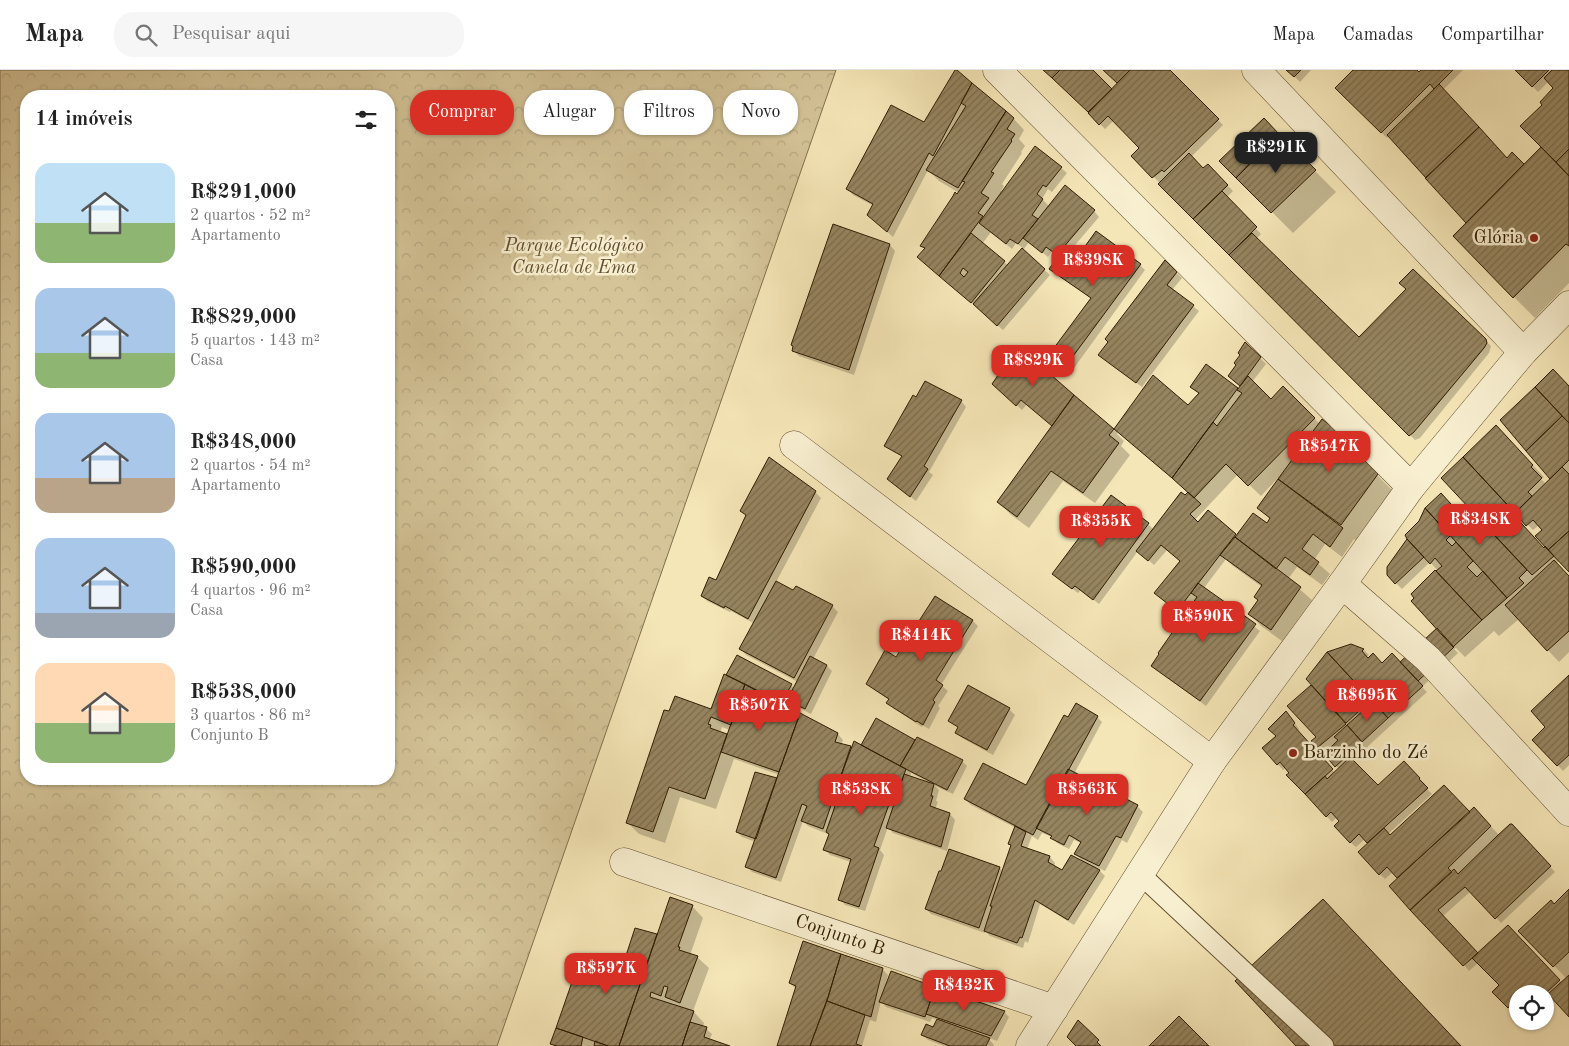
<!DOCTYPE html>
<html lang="pt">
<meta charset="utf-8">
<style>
body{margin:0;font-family:"Old Standard TT",serif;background:#f6f6f6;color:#222;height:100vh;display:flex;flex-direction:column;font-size:19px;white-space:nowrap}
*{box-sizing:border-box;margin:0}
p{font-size:16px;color:#767676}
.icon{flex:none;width:28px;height:28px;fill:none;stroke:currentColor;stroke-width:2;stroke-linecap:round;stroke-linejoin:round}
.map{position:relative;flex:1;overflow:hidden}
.panel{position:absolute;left:20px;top:20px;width:375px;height:695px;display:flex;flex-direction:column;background:#fff;border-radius:20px;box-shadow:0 1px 4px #0004}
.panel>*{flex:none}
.guide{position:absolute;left:410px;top:20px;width:475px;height:45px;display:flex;gap:10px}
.fabs{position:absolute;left:1509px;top:915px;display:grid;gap:10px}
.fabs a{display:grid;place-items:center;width:45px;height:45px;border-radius:50%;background:#fff;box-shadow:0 1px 4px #0004;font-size:25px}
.price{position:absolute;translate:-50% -42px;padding:0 11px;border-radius:10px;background:#d93025;color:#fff;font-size:16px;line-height:32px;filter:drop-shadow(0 1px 2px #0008)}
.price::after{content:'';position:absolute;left:50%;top:30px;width:15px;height:11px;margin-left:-8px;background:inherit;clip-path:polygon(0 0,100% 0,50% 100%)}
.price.on{background:#222;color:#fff}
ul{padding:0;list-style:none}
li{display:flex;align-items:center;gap:15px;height:125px;padding:0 15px}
li span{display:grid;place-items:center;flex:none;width:140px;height:100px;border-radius:15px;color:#555}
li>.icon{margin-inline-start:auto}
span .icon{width:60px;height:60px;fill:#fffc;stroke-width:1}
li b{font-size:21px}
h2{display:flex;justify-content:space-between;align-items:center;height:60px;padding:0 15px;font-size:21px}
.tag{padding:0 18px;border-radius:20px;background:#fff;box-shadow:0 1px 4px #0004;font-size:18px;line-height:45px}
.tag.on{background:#d93025;color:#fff}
header{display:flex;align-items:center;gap:30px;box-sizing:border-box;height:70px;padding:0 25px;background:#fff;border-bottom:1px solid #e0e0e0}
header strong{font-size:24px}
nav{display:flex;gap:28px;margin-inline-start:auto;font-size:18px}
.search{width:350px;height:45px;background:#f6f6f6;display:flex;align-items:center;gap:12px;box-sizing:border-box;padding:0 18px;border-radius:20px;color:#767676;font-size:19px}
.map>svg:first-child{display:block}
.forest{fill:url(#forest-crowns);stroke:#82704c;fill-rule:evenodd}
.shadow{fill:#0003;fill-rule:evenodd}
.building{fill:url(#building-hatch);stroke:#301c01;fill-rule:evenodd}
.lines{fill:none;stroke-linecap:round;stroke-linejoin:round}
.service-casing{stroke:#614e2e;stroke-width:21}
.minor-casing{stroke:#614e2e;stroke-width:29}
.tertiary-casing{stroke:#614e2e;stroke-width:29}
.service{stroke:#f8efd0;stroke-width:19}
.minor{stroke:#f8efd0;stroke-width:28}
.tertiary{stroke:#f8efd0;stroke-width:28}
.poi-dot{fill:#8f2418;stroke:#f8efd0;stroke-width:2}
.labels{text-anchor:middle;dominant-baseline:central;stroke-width:5;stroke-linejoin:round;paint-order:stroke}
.poi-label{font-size:19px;fill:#301c01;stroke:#f8efd0;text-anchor:end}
.park-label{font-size:19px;font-style:italic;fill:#614e2e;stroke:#f8efd0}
.street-label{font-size:19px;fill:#301c01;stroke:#f8efd0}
</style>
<header>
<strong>Mapa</strong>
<div class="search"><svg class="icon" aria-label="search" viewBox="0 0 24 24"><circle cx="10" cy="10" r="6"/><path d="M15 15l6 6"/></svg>Pesquisar aqui</div>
<nav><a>Mapa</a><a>Camadas</a><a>Compartilhar</a></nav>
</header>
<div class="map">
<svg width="1569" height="976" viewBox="0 0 1569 976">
<defs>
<pattern id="forest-crowns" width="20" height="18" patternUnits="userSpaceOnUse" patternTransform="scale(1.25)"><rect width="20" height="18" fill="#d4c498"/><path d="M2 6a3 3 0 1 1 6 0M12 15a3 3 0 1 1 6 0" fill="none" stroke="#b6a881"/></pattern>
<pattern id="building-hatch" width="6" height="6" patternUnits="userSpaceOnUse" patternTransform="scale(1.25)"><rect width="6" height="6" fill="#968560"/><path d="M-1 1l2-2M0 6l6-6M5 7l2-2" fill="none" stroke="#7b6c4d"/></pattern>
</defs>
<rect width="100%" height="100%" fill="#f5e6b7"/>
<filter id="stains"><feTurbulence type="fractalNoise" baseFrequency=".004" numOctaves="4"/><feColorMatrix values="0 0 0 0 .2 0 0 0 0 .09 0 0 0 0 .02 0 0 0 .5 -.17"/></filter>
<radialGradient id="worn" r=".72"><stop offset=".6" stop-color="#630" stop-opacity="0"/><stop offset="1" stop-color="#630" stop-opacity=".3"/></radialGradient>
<!-- forest -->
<path class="forest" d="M0,0H836L497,976H0ZM26,26H389V709H26Z"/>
<!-- shadow -->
<path class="shadow" d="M1046,0H1091L1112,20L1118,13L1105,0H1168L1223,55L1191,87L1203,100L1208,96L1233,121L1226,128L1261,164L1256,169L1359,269L1407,220L1413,200L1491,276L1489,283L1420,368L1415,370L1133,86L1141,78L1114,50L1105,59Z
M1288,0H1311L1300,12Z
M1355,0H1416L1419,4L1423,0H1463L1443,20L1507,89L1512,84L1524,96L1542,77L1543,35L1555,18L1549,11L1538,22L1517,0H1569V213L1535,248L1514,227L1468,152L1389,65L1387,68L1336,18Z
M956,1L1013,48L1024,60L1019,69L1025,76L1021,82L1022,83L1002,114L1004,116L1001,121L1003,122L1061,98L1067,103L1052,122L1048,119L1042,129L1050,137L1094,141L1099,147L1064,188L1073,195H1140L1145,200L1074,298L1053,282L1092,229L1056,204L1050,199L1060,187L1052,181L1048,187L1029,172L1023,180L1050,205L1003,260L919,187L925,179L922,176L959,123L939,111L928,100L893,167L874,150V136L853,125L848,119L925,54ZM991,162L1012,179L1016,173L1024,179L1009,196L982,174Z
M1283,69L1336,122L1293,163L1221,91Z
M890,175L895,181L854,305L799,286L793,280Z
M1165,192L1182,208L1172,220L1199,241L1142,317L1105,290Z
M1246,274L1266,294L1252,312L1271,331L1283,318L1320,354L1348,371L1369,392L1367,395L1398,426L1363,475L1354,469L1342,487L1325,474L1314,490L1330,504L1322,515L1297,497L1288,509L1312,530L1282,571L1261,556L1250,544L1260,530L1262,517L1233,496L1226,489L1204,518L1260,561L1206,636L1152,596L1185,547L1161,528L1181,492L1167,480L1154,495L1138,481L1099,534L1081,520L1078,523L1059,509L1148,454L1154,460L1189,423L1118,362L1117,364L1124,371L1121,376L1130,385L1095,433L1063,411L1029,458L1010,444L999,432L1053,356L1027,334L1022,340L993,313L1018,278L1114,361L1153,307L1188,337L1200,324L1191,317L1206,296L1238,320L1241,316L1235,312ZM1238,404L1261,426L1278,408L1280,409L1258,438L1271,450L1267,455L1236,466L1208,442L1198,453L1195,450Z
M1553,301L1569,317V500L1560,490L1556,494L1569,507V582L1559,592L1519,549L1499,566L1494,561L1465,587L1456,578L1454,579L1458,583L1422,617L1427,622L1352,691L1378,716L1404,693L1425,714L1423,715L1432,724L1388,764L1391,767L1470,744L1486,751L1499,765L1512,756L1555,802L1501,853L1471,821L1443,846L1478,884L1508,856L1562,913L1567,909L1520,861L1554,835L1569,821V945L1553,927L1545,934V924H1518V939L1514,943L1494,922L1501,915L1478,893L1469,901L1464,895L1393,802L1385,809L1380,804L1369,773L1365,769L1356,777L1350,772L1340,751L1337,747L1332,752L1288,705L1291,703L1286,697L1283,700L1263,678L1277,666L1291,648L1299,659L1298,661L1335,703L1339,699L1313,671L1317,667L1289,636L1313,615L1327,583L1351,576L1364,580L1369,585L1366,587L1382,594L1400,593L1438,558L1436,502L1438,501L1430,492L1402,519L1388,505L1420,452L1426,438L1472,458L1485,456L1487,455L1466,392L1507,368L1544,407L1541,409L1546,414L1551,409L1502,351ZM1520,447L1533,460L1539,455L1544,460L1547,476L1544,480L1516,449Z
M917,328L961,331L966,337L929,402L933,405L916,431L894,414L903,387L891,380L885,375Z
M815,422L821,428L776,512L794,522L796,518L832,536L838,542L813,589L827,596L832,601L811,644L794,635L790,632L787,638L776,632L772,641L799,651L801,644L838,664L843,670L841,675L852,678L862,676L877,649L915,671L962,691L967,696L953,724L935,716L939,720L936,731L938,732L935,739L950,744L955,750L947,781L893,763L888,757L880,780L884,785L865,841L845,835L840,829L851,792L830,785L825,780L830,765L808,756L803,751L781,812L752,802L747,796L756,772L742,767L737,762L778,710L780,705L734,689L716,739L680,727L665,773L639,764L628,753L712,640L791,615L794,618L798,612L746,585L741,579L755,554L731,541L730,542L707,531L702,526L717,511L747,446L742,441ZM722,657L730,660L728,666L720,663ZM911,703L926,711V712L910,707Z
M936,527L973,551L978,556L941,615L948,621L938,636L940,638L929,659L922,655V657L893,638L888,632L889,630L873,619L868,614L897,589Z
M1569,606V695L1563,701L1534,670L1547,657Z
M1009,639L1015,645L993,685L962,668L956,663L959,658L950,651Z
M1097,647L1102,652L1074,704L1137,736L1143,742L1127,773L1122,770L1105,801L1096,797L1105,806L1074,855L1040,834L1028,873L1025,871L1023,878L990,866L985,861V863L931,844L926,839L1000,798L1003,802L1012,776L1010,774L1016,758L971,735L965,729L1027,717L1068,648ZM1042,763L1052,767L1057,773L1069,779L1074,770L1081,773L1075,784L1084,792L1063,802L1054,797L1055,793L1050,787L1027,779L1032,766L1038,770Z
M692,836L703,848L690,885L697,887L709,898L693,941L704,953L703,957L706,959L712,964L709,971L726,976H554L552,974L620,906L635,860L658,866Z
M804,873L882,899L888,905L886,913L1004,942L1009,947L997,971L987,967L994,975V976H944L928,970L922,965L934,959L938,950L932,948L930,952L886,937L881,931L876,952L870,950L862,976H778L796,919L790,913Z"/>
<!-- building -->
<path class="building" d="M955,0H957L972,13L933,86L929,83L887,162L867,145L873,134L846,119L891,35L924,52Z
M1043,0H1060L1052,8Z
M1060,0H1093L1112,19L1088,42L1052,8Z
M1103,0H1130L1117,13Z
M1130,0H1170L1219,49L1164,102L1162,100L1152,108L1131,86L1139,78L1108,46L1099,55L1088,43Z
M1286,0H1301L1294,7Z
M1353,0H1417L1419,2L1421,0H1453L1434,19L1430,14L1381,63L1335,18Z
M1515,0H1549L1532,17Z
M1552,0H1569V79L1556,92L1520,56L1542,35L1540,32L1553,18L1544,8Z
M972,13L1006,41L958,118L926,100L966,36L961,33Z
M1439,14L1479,57L1426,108L1387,65Z
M1006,41L1014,48L1007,59L1015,64L1011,70L1012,71L991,102L994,103L981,123L989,128L978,143L983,146L939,206L917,187L925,178L920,176L953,126L955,122L957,124L965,112L962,111Z
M1264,48L1279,64L1236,108L1219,91Z
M1479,57L1507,88L1512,82L1524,94L1466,153L1425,108Z
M1279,64L1316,100L1271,143L1236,108Z
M1035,76L1062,97L1046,117L1043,115L1037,124L1043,129L1032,145L1038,149L1018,174L1010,169L1006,174L979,153Z
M1541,77L1569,106V176L1566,174L1513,228L1453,166Z
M1569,79V106L1556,92Z
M1189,83L1203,98L1208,94L1228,115L1193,149L1158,114Z
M1065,115L1095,140L1057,185L1046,177L1042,183L1023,168Z
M1222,121L1257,157L1229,185L1193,149Z
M833,154L890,174L849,300L792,281L793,276L791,275Z
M1096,161L1141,194L1068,293L1051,282L1091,228L1049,199L1060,184L1073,193Z
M971,163L1005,191L971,233L939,206ZM963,198L968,202L964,207L960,203Z
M1252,163L1359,267L1406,219L1399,213L1413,199L1486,269L1487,273L1484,278L1414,362L1409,366L1229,185Z
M1022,178L1045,199L997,256L973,234Z
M1165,190L1177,202L1167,215L1194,235L1136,313L1098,285L1108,272L1105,269Z
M1245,272L1261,287L1240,316L1228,306L1236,295L1234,293L1240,285L1238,283Z
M1018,276L1074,325L1052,356L1021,330L1016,336L992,314Z
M1206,294L1238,318L1172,408L1114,359L1153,305L1188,335L1199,323L1190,317Z
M1553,299L1569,316V353L1535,317Z
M1248,306L1271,329L1283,316L1315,348L1248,416L1226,394L1194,428L1172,408L1213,352L1217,356L1242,323L1237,320Z
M925,311L962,330L924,396L928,399L910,427L887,409L902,386L884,376L913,325L916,327Z
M1535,317L1562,346L1526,381L1500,350Z
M1074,325L1114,359L1109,365L1119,373L1083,423L1051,401L1017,447L997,432Z
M1562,346L1569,353V390L1550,409L1526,381Z
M1322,349L1349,370L1347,373L1378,404L1341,455L1278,409Z
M1496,355L1533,395L1531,397L1542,408L1528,422L1532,426L1515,443L1463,387Z
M769,387L816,421L748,549L725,536L724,538L701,526L709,507L716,510L746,445L740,441Z
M1463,387L1514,442L1512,443L1544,478L1545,476L1554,486L1532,505L1441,408Z
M1562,397L1569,404V461L1548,480L1535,466L1542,460L1533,450L1526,456L1515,443Z
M1278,409L1343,458L1330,477L1313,464L1302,479L1319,492L1310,505L1285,487L1276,499L1235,467L1253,443L1267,453L1270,448L1257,438Z
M1181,422L1185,425L1188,422L1201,434L1190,444L1198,452L1208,440L1236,464L1177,541L1154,523L1180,491L1161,475L1148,491L1136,481Z
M1441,423L1471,456L1479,449L1527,500L1519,508L1524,513L1507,528L1425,438Z
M1111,425L1149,453L1093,530L1075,516L1072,519L1052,504Z
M1425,438L1450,466L1446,470L1452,476L1456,472L1473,491L1467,497L1477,507L1483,501L1507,528L1482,550L1436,501L1442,496L1435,488L1430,494L1407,469L1405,465L1419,451Z
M1569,461V502L1548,480Z
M1235,467L1301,517L1271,560L1248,544L1258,530L1254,527L1262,515L1220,485Z
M1407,469L1424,487L1395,514L1387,505V497Z
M1554,490L1569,506V561L1547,581L1505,535Z
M1435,500L1482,550L1453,577L1411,531L1414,528L1411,524Z
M776,511L793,520L796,516L833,535L794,608L739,579Z
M1198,513L1256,554L1200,631L1151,596L1159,584L1158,583L1197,527L1191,523Z
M935,526L973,550L936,610L943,615L933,630L935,632L923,655L917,651L916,652L886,633L889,629L866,614L885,580L896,587Z
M1437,558L1454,577L1418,611L1400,592Z
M1351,574L1364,579L1362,581L1368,588L1373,583L1382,593L1392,583L1423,616L1388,648L1327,582Z
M1327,582L1371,630L1346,653L1306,609Z
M737,585L792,614L781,633L726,605Z
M810,586L827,595L805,639L787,630Z
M724,604L745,614L731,655L711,647L708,654L711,655L710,658L727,664L705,729L669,717L653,762L626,753L664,640L669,641L675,626L711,639Z
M1569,605V685L1557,696L1532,670L1545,657L1531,641Z
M745,614L770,627L766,638L798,649L779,702L721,682Z
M968,615L1010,638L987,680L955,663L958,657L948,651Z
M1311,615L1346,654L1317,678L1311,671L1316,667L1287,636Z
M1373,632L1388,648L1362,672L1347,655Z
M1076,633L1098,646L1033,765L964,729L983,693L1026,715L1064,645L1068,647Z
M1286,641L1295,653L1293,655L1333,699L1305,724L1286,705L1289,703L1280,692L1277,695L1262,678L1276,666L1268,659Z
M800,643L838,663L835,672L851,676L823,759L801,751L807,736L802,734L776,808L745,797Z
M876,648L915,670L900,696L861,675Z
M1347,655L1362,672L1335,697L1324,684L1338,670L1334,667Z
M917,667L963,690L947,720L900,696Z
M854,671L906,699L900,716L896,715L874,776L879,778L859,837L838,830L851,789L823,780L829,764L826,762L843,713L839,711Z
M1350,687L1378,715L1404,691L1420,708L1419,709L1428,718L1367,773L1359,764L1350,773L1334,756L1339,751L1331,742L1326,747L1305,724L1325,706L1327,709Z
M1068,699L1138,735L1121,768L1116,766L1099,796L1074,784L1081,772L1069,765L1064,775L1050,768L1052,766L1036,758Z
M755,702L777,708L756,769L736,762Z
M904,704L934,714L931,726H933L930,736L950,743L941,777L886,758Z
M1444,715L1470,742L1397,808L1387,797L1379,805L1358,782L1384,758L1390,765Z
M1474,737L1491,756L1448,798L1452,802L1410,840L1389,816Z
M1510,754H1512L1551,796L1495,849L1465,817L1438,840L1478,883L1463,896L1410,840L1454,799L1458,804L1497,766Z
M1015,756L1026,762L1021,776L1050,786L1048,792L1062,800L1071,785L1100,800L1068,850L1035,830L1022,868L1020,867L1017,873L984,861L992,836H990L1011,775L1008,774Z
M949,779L1000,797L979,858L925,839L939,801H941Z
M1569,819V882L1553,897L1518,861L1551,830L1554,834Z
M670,827L693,835L678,877H680L679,880L698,886L680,933L665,927L668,917L664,916L661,926L651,922L650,927L694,941L690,952L682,976H619Z
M1323,829L1461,976H1296L1235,911Z
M1508,855L1560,910L1545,924H1518V936L1514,932L1508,938L1492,922L1499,915L1472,888Z
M635,858L657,864L619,976H608L556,958L580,889L620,904Z
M803,871L841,884L828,927L810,976H777L796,916L789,913Z
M841,884L883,898L871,947L827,931Z
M891,901L935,917L925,947L879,932Z
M1569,905V947L1548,924Z
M935,917L1005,941L991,966L926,944Z
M827,931L865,945L856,974L862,976H810Z
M1179,946L1209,976H1149Z
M937,949L990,968L986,976H950L921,965L926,954L933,957Z
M1078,950L1099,970L1097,972L1101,976H1076L1067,967Z
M690,952L707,957L704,967L730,976H682Z
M556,958L583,967L581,976H557L550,974Z
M595,971L608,976H594Z"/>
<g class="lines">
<defs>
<path id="service" d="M1140,804L1324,976"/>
<g id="minor">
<path d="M997,0L1411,417"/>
<path d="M1256,0L1523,282"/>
<path d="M794,375L1212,691"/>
<path d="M1342,514L1428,589L1569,742"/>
<path id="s1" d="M624,792L1054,939"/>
</g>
<path id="tertiary" d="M1030,976L1212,691L1342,514L1411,417L1523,282L1569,235"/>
</defs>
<!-- service casing -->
<use href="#service" class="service-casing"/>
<!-- minor casing -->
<use href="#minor" class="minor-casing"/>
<!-- tertiary casing -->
<use href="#tertiary" class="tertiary-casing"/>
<!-- service -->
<use href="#service" class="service"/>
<!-- minor -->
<use href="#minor" class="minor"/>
<!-- tertiary -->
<use href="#tertiary" class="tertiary"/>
</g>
<!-- markers -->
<g class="poi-dot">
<circle cx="1534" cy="168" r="5"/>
<circle cx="1293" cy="683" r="5"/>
</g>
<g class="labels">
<!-- poi labels -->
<g class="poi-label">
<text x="1524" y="168">Glória</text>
<text x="1303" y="683" text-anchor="start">Barzinho do Zé</text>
</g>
<!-- park labels -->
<g class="park-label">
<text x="574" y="176">Parque Ecológico<tspan x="574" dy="22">Canela de Ema</tspan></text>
</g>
<!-- street labels -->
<g class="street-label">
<text stroke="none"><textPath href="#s1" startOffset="228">Conjunto B</textPath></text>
</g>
</g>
<rect width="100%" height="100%" filter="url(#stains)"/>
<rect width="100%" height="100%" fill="url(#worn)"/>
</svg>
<div class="fabs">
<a><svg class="icon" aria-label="locate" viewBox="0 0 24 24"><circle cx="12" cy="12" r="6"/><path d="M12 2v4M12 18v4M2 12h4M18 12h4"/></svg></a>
</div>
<b class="price on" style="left:1276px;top:104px">R$291K</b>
<b class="price" style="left:1093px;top:217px">R$398K</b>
<b class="price" style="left:1033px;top:317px">R$829K</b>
<b class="price" style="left:1329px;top:403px">R$547K</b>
<b class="price" style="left:1480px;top:476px">R$348K</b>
<b class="price" style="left:1101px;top:478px">R$355K</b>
<b class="price" style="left:1203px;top:573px">R$590K</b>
<b class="price" style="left:921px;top:592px">R$414K</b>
<b class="price" style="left:1367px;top:652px">R$695K</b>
<b class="price" style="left:759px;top:662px">R$507K</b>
<b class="price" style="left:861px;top:746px">R$538K</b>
<b class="price" style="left:1087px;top:746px">R$563K</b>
<b class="price" style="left:606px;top:925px">R$597K</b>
<b class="price" style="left:964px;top:942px">R$432K</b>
<div class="guide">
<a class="tag on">Comprar</a>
<a class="tag">Alugar</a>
<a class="tag">Filtros</a>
<a class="tag">Novo</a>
</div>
<section class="panel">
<h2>14 imóveis<svg class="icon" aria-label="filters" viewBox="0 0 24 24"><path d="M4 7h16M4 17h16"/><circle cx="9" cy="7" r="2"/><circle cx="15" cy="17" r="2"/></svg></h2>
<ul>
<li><span style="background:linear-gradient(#bfe0f5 60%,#8fb573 0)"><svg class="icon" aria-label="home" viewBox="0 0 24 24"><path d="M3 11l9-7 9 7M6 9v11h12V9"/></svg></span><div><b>R$291,000</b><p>2 quartos · 52 m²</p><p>Apartamento</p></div></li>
<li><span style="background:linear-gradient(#a9c7e8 65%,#8fb573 0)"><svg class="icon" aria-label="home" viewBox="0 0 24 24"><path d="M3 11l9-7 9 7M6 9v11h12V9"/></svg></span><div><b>R$829,000</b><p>5 quartos · 143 m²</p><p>Casa</p></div></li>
<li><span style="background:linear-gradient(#a9c7e8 65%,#b9a48a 0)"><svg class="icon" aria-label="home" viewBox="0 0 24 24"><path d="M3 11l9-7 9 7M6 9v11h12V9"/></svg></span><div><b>R$348,000</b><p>2 quartos · 54 m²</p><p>Apartamento</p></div></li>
<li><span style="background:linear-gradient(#a9c7e8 75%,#9aa5b1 0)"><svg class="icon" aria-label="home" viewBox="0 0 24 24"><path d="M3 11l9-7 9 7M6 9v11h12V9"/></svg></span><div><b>R$590,000</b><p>4 quartos · 96 m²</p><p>Casa</p></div></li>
<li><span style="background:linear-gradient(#ffd9b3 60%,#8fb573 0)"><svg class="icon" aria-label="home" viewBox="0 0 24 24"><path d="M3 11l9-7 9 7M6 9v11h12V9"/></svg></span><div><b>R$538,000</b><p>3 quartos · 86 m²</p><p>Conjunto B</p></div></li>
</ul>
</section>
</div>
